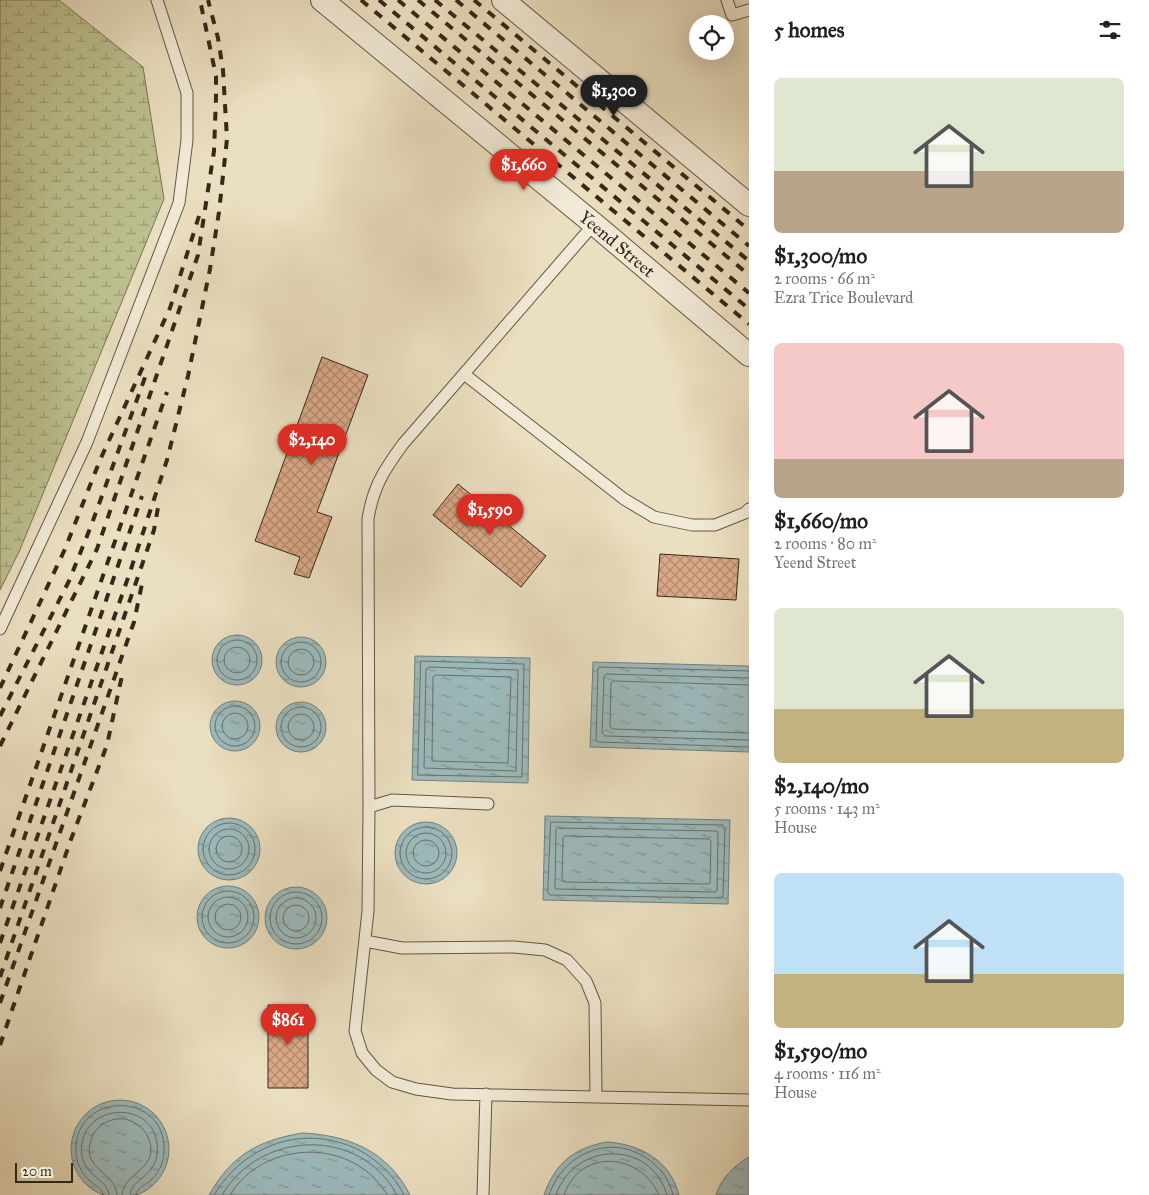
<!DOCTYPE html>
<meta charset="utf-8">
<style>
body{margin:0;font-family:"IM FELL Great Primer",serif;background:#f2f2f2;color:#202124;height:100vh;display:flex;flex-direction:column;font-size:19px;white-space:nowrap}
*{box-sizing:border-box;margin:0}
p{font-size:16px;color:#757577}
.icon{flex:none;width:28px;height:28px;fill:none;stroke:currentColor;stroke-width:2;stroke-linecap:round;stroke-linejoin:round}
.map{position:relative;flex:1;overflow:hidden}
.sheet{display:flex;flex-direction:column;background:#fff;width:400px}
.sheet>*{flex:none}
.fabs{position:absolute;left:689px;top:15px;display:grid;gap:10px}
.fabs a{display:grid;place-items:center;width:45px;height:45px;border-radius:50%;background:#fff;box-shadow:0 5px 20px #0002;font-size:25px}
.scale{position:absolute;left:15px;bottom:12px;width:58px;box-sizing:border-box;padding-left:5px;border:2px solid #35281a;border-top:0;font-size:14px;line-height:18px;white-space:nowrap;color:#35281a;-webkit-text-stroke:4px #f1ead6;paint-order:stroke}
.price{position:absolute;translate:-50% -42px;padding:0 11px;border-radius:18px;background:#d93025;color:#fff;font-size:16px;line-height:32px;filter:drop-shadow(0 1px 2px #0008)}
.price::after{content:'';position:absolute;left:50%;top:30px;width:15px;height:11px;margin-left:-8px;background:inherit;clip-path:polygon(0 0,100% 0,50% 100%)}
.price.active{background:#222;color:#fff}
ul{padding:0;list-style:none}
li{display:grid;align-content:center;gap:10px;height:265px;padding:0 25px}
li span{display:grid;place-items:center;height:155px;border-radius:8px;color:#555}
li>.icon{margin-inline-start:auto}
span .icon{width:90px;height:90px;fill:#fffc;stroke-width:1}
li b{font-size:21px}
h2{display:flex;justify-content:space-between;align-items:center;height:60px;padding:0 25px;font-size:21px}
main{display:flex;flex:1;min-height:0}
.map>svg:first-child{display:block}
.wetland{fill:url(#wetland-marsh);stroke:#787454}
.water{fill:url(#water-ripples);stroke:#73807b}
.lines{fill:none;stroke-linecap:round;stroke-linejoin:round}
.shore{stroke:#68716b;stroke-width:1}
.building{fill:url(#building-cross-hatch);stroke:#35281a}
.lane-casing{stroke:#625644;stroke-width:13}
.street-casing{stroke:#625644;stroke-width:24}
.lane{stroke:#f1ead6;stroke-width:11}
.street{stroke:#f1ead6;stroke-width:22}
.rail{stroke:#35281a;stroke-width:4;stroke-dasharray:9 9;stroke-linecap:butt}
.labels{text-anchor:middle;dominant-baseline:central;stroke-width:5;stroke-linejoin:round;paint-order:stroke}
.street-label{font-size:18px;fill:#35281a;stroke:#f1ead6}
</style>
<main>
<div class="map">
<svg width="749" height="1195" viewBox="0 0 749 1195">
<defs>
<pattern id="wetland-marsh" width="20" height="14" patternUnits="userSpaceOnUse" patternTransform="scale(1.25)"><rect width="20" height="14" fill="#bcc08e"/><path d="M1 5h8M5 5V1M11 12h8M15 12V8" fill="none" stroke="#9a9c73"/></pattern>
<pattern id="water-ripples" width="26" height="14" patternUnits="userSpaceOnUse" patternTransform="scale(1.25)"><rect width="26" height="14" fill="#9cbabc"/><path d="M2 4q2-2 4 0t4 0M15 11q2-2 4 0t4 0" fill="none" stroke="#809798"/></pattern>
<pattern id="building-cross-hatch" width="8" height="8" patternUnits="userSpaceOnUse" patternTransform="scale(1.25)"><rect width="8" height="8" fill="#dba988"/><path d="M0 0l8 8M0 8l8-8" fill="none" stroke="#b28a6e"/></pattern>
</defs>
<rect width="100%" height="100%" fill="#eadfc0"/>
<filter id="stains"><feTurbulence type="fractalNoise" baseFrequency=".004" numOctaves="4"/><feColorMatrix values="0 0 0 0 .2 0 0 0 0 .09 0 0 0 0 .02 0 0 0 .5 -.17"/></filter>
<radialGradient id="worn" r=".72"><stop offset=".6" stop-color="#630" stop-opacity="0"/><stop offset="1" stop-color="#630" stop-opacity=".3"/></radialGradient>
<!-- wetland -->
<path class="wetland" d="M0,0H59L143,67L164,199L19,552L0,590Z"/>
<!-- water -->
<path class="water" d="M212 660a25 25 0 1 1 50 0a25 25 0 1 1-50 0Z
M276 662a25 25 0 1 1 50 0a25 25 0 1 1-50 0Z
M415,656L530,658L528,783L412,780Z
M593,662L749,666V752L590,747Z
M210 726a25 25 0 1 1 50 0a25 25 0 1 1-50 0Z
M276 727a25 25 0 1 1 50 0a25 25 0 1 1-50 0Z
M545,816L730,820L728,904L543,900Z
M198 849a31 31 0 1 1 62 0a31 31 0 1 1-62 0Z
M395 853a31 31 0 1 1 62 0a31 31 0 1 1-62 0Z
M197 917a31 31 0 1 1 62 0a31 31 0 1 1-62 0Z
M265 918a31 31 0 1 1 62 0a31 31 0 1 1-62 0Z
M71 1149a49 49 0 1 1 98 0a49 49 0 1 1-98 0Z
M302,1133C348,1135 388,1151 410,1195H209C232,1155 257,1141 302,1133Z
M607,1142C640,1144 671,1161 679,1195H544C555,1163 574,1148 607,1142Z
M749,1157V1195H716C721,1178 734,1166 749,1157Z"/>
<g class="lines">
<!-- shore -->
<path class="shore" d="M217 660a20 20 0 1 1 40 0a20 20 0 1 1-40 0Z
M281 662a20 20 0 1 1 40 0a20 20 0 1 1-40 0Z
M224 660a13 13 0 1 1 26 0a13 13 0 1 1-26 0Z
M288 662a13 13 0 1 1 26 0a13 13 0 1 1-26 0Z
M421,661L524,664L522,777L418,775Z
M429,667L518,670L516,771L424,768L426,670Z
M749,671L599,667L598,669L596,740L598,742L749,747
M436,675L511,677L508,763L432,761L433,677Z
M749,678L606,674L604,676L602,733L605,736L749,740
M749,685L613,681L611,683L610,726L612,729L749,733
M215 726a20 20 0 1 1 40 0a20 20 0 1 1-40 0Z
M281 727a20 20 0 1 1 40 0a20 20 0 1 1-40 0Z
M222 726a13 13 0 1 1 26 0a13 13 0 1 1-26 0Z
M288 727a13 13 0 1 1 26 0a13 13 0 1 1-26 0Z
M551,822L723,825L725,828L723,897L721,898L550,895L548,893Z
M203 849a26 26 0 1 1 52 0a26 26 0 1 1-52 0Z
M400 853a26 26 0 1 1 52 0a26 26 0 1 1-52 0Z
M558,828L717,831L718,834L717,891L715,892L556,889L555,887L556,830Z
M209 849a20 20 0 1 1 40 0a20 20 0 1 1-40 0Z
M406 853a20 20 0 1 1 40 0a20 20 0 1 1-40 0Z
M565,836L709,839L711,841L710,883L707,884L564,882L562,879L563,838Z
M216 849a13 13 0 1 1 26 0a13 13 0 1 1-26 0Z
M413 853a13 13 0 1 1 26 0a13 13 0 1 1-26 0Z
M202 917a26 26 0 1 1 52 0a26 26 0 1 1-52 0Z
M270 918a26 26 0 1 1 52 0a26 26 0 1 1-52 0Z
M208 917a20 20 0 1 1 40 0a20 20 0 1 1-40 0Z
M276 918a20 20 0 1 1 40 0a20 20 0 1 1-40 0Z
M215 917a13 13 0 1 1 26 0a13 13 0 1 1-26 0Z
M283 918a13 13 0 1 1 26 0a13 13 0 1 1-26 0Z
M103,1195C102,1188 96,1186 91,1182C81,1173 75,1161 76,1148C77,1093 160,1091 164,1145C165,1158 161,1171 151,1180C146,1185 137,1187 136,1195
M109,1195C108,1177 77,1176 82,1143C89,1102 153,1102 157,1144C161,1177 131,1177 130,1195
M117,1195C116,1171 81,1171 91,1140C94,1131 100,1124 109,1121C116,1118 124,1118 131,1121C138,1124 145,1130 148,1137C162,1170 123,1171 122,1195
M214,1195C245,1144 304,1123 359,1150C377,1160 395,1176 404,1195
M222,1195C260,1130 360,1126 397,1195
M230,1195C256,1151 320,1139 362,1168C373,1175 380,1185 388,1195
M549,1195C564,1151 615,1131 653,1163C663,1171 670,1182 673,1195
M556,1195C574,1141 651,1139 667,1195
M564,1195C580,1148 640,1152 659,1195"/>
</g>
<!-- building -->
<path class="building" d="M322,357L368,375L317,512L332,517L309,578L294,574L300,557L255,541Z
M458,484L546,556L521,587L433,515Z
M660,554L739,559L736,600L657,596Z
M268,1005H308V1088H268Z"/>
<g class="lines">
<defs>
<path id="lane" d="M727,0L732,15L749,10
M594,224L403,444C384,470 373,487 368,519L369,807L368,911L355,1031L362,1053L376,1070L392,1082L416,1089L452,1094L749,1100
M464,374L624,499L654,517L692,525H715L745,513L749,509
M0,629L87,442L179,203L187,140V93L157,0
M369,807L392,800L488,804
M365,941L402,948L514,947L545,950L567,960L586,981L595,1003L596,1096
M483,1195L486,1094"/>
<path id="street" d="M322,0L594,224L749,355
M503,0L749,205"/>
</defs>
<!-- lane casing -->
<use href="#lane" class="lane-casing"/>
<!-- street casing -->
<use href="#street" class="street-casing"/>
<!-- lane -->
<use href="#lane" class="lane"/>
<!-- street -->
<use href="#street" class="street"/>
<!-- rail -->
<path class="rail" d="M361,0L749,324
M379,0L749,309
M398,0L749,293
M418,0L749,275
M435,0L749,261
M456,0L749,246
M474,0L749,230
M0,688L65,549L100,460L170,308L199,216
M0,716L69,581L91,526L147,372
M0,746L97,549L198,255L214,151L216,98V76L200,0
M0,871L167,392
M0,908L142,496
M0,943L129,575L167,460L188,376L210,269L219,212L227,139L223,70L218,38L208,0
M0,977L154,530L159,502
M0,1003L134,622L143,579
M0,1045L70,842L107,745L123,671"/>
</g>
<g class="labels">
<!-- street labels -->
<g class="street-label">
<text transform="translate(617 244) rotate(40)">Yeend Street</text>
</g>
</g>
<rect width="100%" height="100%" filter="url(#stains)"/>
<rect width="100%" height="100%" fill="url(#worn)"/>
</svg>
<div class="fabs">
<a><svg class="icon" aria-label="locate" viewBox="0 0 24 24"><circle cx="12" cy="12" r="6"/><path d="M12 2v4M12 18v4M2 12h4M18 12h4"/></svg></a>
</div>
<div class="scale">20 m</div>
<b class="price active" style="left:614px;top:117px">$1,300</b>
<b class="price" style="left:524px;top:191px">$1,660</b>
<b class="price" style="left:312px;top:466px">$2,140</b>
<b class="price" style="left:490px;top:536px">$1,590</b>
<b class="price" style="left:288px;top:1046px">$861</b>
</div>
<section class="sheet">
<h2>5 homes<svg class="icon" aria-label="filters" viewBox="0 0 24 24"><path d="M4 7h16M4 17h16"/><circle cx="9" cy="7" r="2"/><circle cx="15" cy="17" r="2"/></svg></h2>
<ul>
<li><span style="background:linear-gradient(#dfe7d0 60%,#b9a48a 0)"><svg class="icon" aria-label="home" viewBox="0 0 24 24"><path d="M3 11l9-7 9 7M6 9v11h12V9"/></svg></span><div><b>$1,300/mo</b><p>2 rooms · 66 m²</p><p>Ezra Trice Boulevard</p></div></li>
<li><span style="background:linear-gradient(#f6c9c9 75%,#b9a48a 0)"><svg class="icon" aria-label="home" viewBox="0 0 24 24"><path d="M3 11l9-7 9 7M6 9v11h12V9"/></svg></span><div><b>$1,660/mo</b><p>2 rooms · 80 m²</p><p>Yeend Street</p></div></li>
<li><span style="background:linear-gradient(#dfe7d0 65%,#c2b280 0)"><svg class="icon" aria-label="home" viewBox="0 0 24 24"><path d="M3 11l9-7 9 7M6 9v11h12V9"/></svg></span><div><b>$2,140/mo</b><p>5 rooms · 143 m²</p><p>House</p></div></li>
<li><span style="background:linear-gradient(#bfe0f5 65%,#c2b280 0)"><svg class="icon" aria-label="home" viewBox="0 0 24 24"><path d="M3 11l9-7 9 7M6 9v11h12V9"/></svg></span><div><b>$1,590/mo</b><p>4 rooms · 116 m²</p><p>House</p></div></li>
</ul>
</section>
</main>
